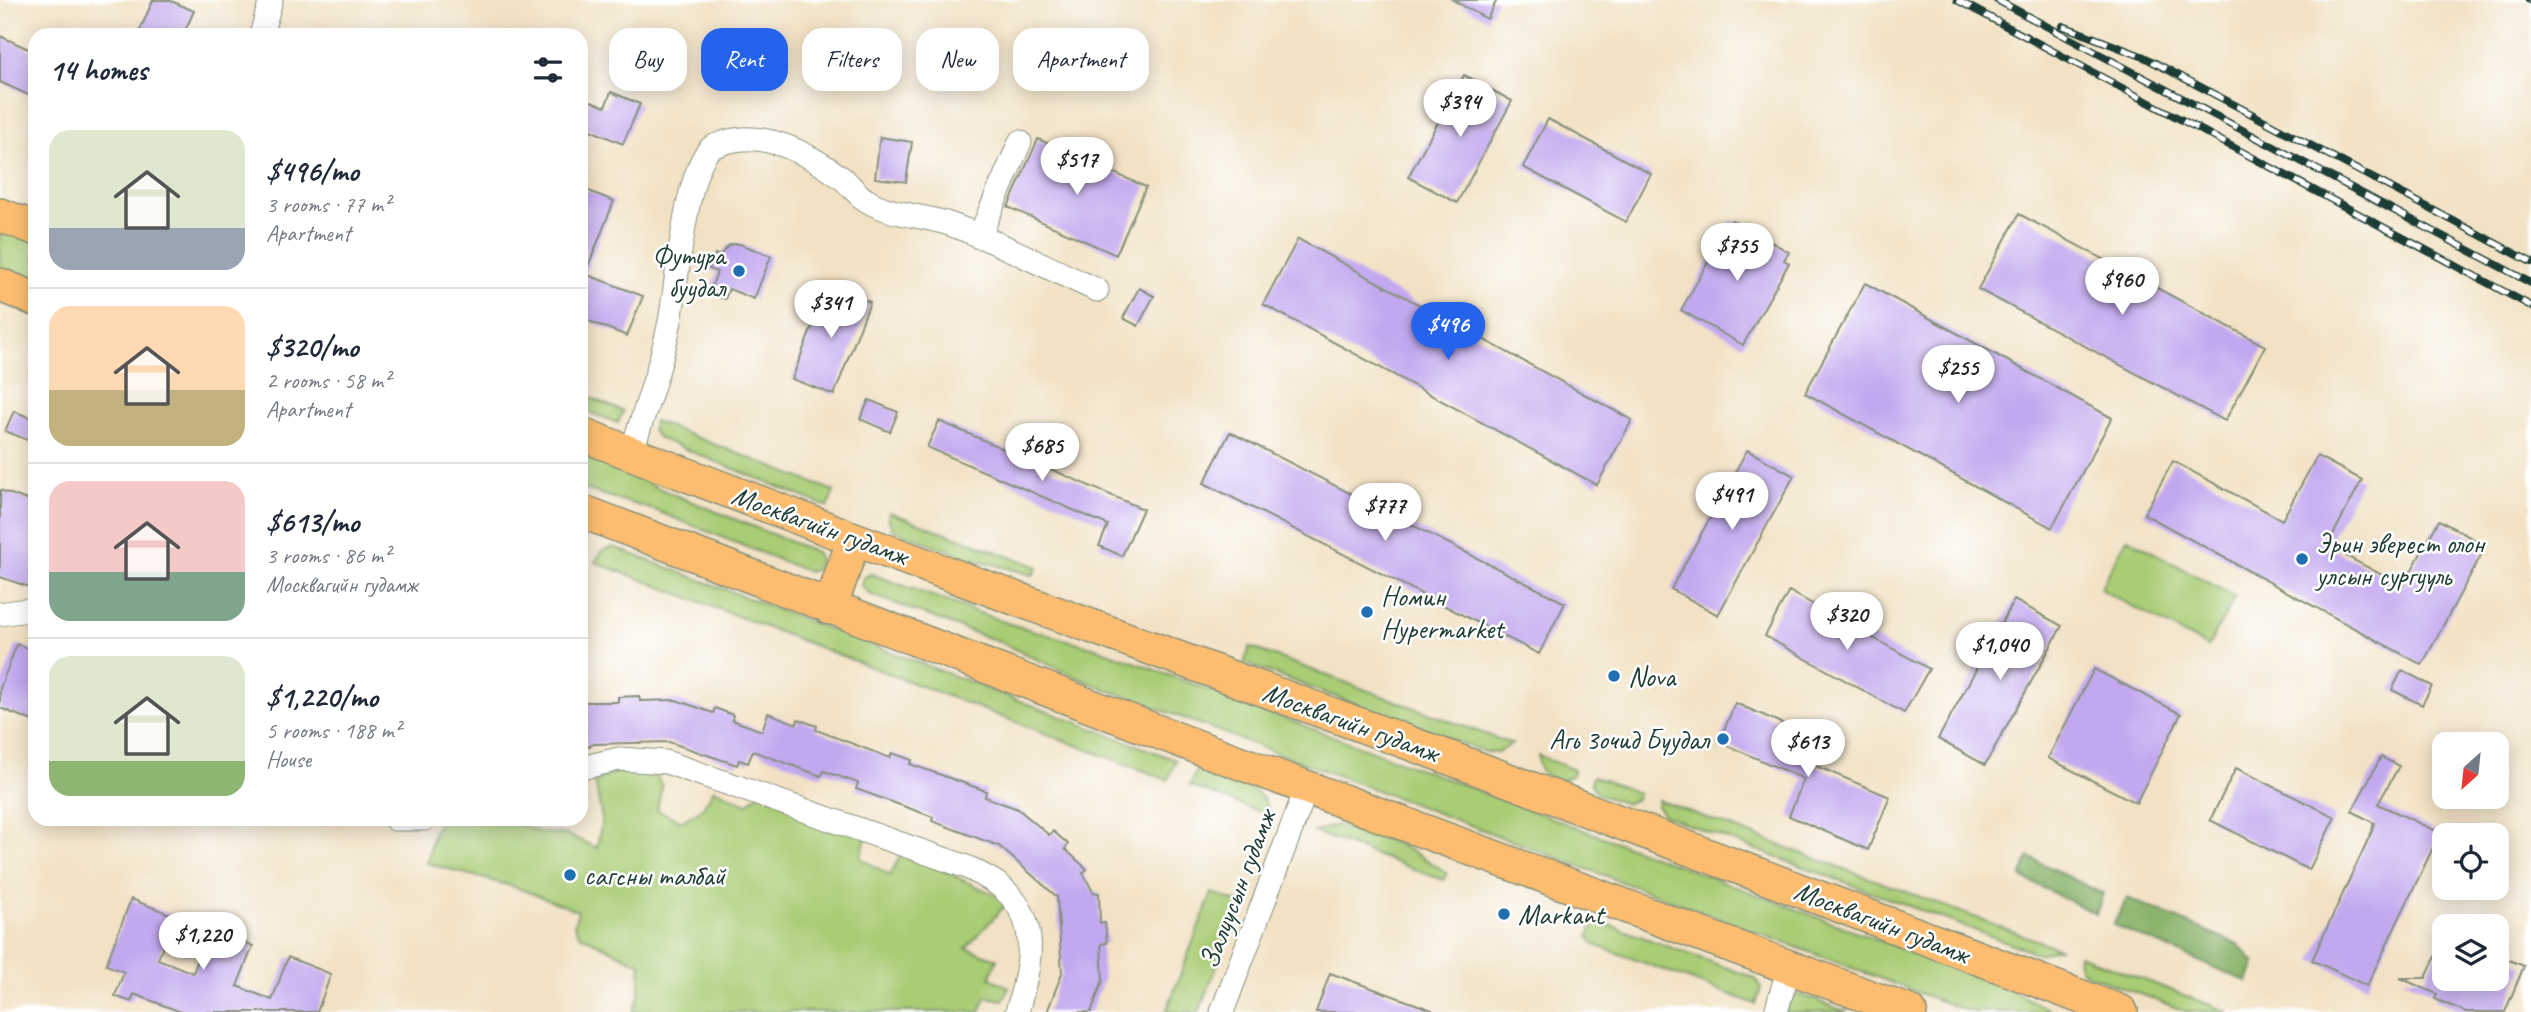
<!DOCTYPE html>
<meta charset="utf-8">
<style>
body{margin:0;font-family:Caveat,sans-serif;background:#f6f6f7;color:#1f2937;height:100vh;display:flex;flex-direction:column;font-size:26px;white-space:nowrap}
*{box-sizing:border-box;margin:0}
p{font-size:23px;color:#747a83}
.icon{flex:none;width:38px;height:38px;fill:none;stroke:currentColor;stroke-width:2;stroke-linecap:round;stroke-linejoin:round}
.map{position:relative;flex:1;overflow:hidden}
.panel{position:absolute;left:28px;top:28px;width:560px;height:798px;display:flex;flex-direction:column;background:#fff;border-radius:21px;box-shadow:0 4px 18px #0003}
.panel>*{flex:none}
.banner{position:absolute;left:609px;top:28px;width:665px;height:63px;display:flex;gap:14px}
.needle{width:46px;rotate:207deg}
.buttons{position:absolute;left:2432px;top:732px;display:grid;gap:14px}
.buttons a{display:grid;place-items:center;width:77px;height:77px;border-radius:14px;background:#fff;box-shadow:0 4px 18px #0003;font-size:35px}
.price{position:absolute;translate:-50% -60px;padding:0 16px;border-radius:24px;background:#fff;color:#222;font-size:23px;line-height:46px;filter:drop-shadow(0 2px 4px #0008)}
.price::after{content:'';position:absolute;left:50%;top:42px;width:21px;height:16px;margin-left:-10px;background:inherit;clip-path:polygon(0 0,100% 0,50% 100%)}
.price.active{background:#2563eb;color:#fff}
ul{padding:0;list-style:none}
li{display:flex;align-items:center;gap:21px;height:175px;padding:0 21px}
li+li{border-top:2px solid #e0e1e3}
li span{display:grid;place-items:center;flex:none;width:196px;height:140px;border-radius:21px;color:#555}
li>.icon{margin-inline-start:auto}
span .icon{width:84px;height:84px;fill:#fffc;stroke-width:1}
li b{font-size:30px}
h2{display:flex;justify-content:space-between;align-items:center;height:84px;padding:0 21px;font-size:30px}
.chip{padding:0 24px;border-radius:21px;background:#fff;box-shadow:0 4px 18px #0003;font-size:24px;line-height:63px}
.chip.active{background:#2563eb;color:#fff}
.map>svg:first-child{display:block}
.green{fill:#a9cc74;stroke:#648454;stroke-width:2}
.forest{fill:#86b066;stroke:#52764d;stroke-width:2}
.building{fill:#c2a8ef}
.lines{fill:none;stroke-linecap:round;stroke-linejoin:round}
.minor-casing{stroke:#88907c;stroke-width:25}
.highway-casing{stroke:#88907c;stroke-width:36}
.minor{stroke:#fff;stroke-width:23}
.highway{stroke:#fcbd6f;stroke-width:33}
.rail-casing{stroke:#1f3d34;stroke-width:8}
.rail{stroke:#fff;stroke-width:5;stroke-dasharray:16;stroke-linecap:butt}
.poi-dot{fill:#1f6fb2;stroke:#fff;stroke-width:2.5}
.labels{text-anchor:middle;dominant-baseline:central;stroke-width:5;stroke-linejoin:round;paint-order:stroke}
.poi-label{font-size:28px;fill:#1f3d34;stroke:#fff;text-anchor:start}
.street-label{font-size:28px;fill:#1f3d34;stroke:#fff}
</style>
<div class="map">
<svg width="2531" height="1012" viewBox="0 0 2531 1012">
<rect width="100%" height="100%" fill="#fff"/>
<filter id="ink" filterUnits="userSpaceOnUse"><feTurbulence type="fractalNoise" baseFrequency=".0143" numOctaves="2"/><feDisplacementMap in="SourceGraphic" scale="14" xChannelSelector="R" yChannelSelector="G"/><feConvolveMatrix kernelMatrix="1 2 1 2 8 2 1 2 1" color-interpolation-filters="sRGB"/></filter>
<filter id="wash" filterUnits="userSpaceOnUse"><feTurbulence type="fractalNoise" baseFrequency=".00686" numOctaves="4" result="noise"/><feDisplacementMap in="SourceGraphic" scale="28" xChannelSelector="R" yChannelSelector="G"/><feGaussianBlur stdDeviation="1.57" result="paint"/><feColorMatrix in="noise" values="0 0 0 0 0 0 0 0 0 0 0 0 0 0 0 0 0 1.4 0 .05"/><feComposite in="paint" operator="in"/></filter>
<g filter="url(#wash)">
<rect width="100%" height="100%" fill="#f2e2c5"/>
<!-- green -->
<path class="green" d="M0,229L35,242V284L0,271Z
M581,394L623,411L618,423L581,409Z
M654,421L834,491L828,507L660,439L652,431Z
M581,450L665,491L816,552C820,560 820,563 815,570L809,572L657,511L581,488Z
M889,512L1038,567L1033,575L966,557L893,530L888,518Z
M2127,538L2235,597L2208,647L2100,589Z
M613,547L1176,760L1168,780L595,562L602,551Z
M871,574L1010,624L1099,649L2002,986L2054,1012H1972L1954,1006L1087,682L1002,643L869,594L861,585L864,577Z
M1250,647L1512,744L1497,753L1485,752L1244,663Z
M1538,755L1574,770L1572,775L1560,781C1545,778 1537,771 1538,755Z
M1197,768C1221,776 1268,784 1269,815L1190,786Z
M653,769L662,787L657,810L682,821L702,809L714,789L747,804L765,789L868,832L860,858L890,875L904,849L954,876L1009,901L966,948L997,959L990,978L1009,987L1003,1000L986,997L980,1012H633L639,996L641,964L580,935L574,925L578,911L515,887L427,863L434,830L442,819H504L540,832L568,835L597,848L602,819L595,781L618,772Z
M1593,776L1638,793L1636,799L1626,804L1597,794L1591,783Z
M1658,800L2058,948L2039,954L1665,816L1657,806Z
M1336,825C1376,831 1415,851 1447,873L1443,880L1314,832Z
M1212,893L1241,903L1199,1012H1166Z
M1601,922L1755,978L1761,988L1756,1004L1595,945L1589,937L1592,928Z
M2079,955L2228,1012H2188L2088,975C2080,969 2077,965 2079,955Z
M1795,995H1802L1847,1012H1785L1790,999Z"/>
<!-- forest -->
<path class="forest" d="M2029,857L2103,894L2096,914L2021,877Z
M2127,898L2238,944L2255,963L2248,982L2113,925Z"/>
<g id="blocks">
<!-- building -->
<path class="building" d="M153,0H169L194,11L183,35H138Z
M1453,0H1497L1487,19Z
M0,36L35,52V98L0,82Z
M1464,75L1512,101L1457,203L1408,177Z
M611,92L640,104L623,144L581,126V97L605,107Z
M1548,119L1651,174L1626,222L1523,167Z
M880,137L912,142L906,182L875,178Z
M1038,139L1146,187L1116,255L1008,207Z
M581,188L614,201L585,274L643,296L627,336L581,318Z
M2019,214L2265,346L2225,421L1978,289Z
M1732,220L1789,252L1784,260L1789,263L1743,345L1681,310Z
M1298,239L1632,420L1597,485L1263,304Z
M733,244H740L771,256L754,299L729,289L725,299L709,293L717,272L709,269L715,254L719,256L728,246Z
M1865,283L2112,418L2052,528L1805,393Z
M828,285L870,302L834,395L792,379Z
M1139,288L1154,296L1138,326L1123,318Z
M869,400L898,412L890,432L860,419Z
M14,411L35,420V443L5,431Z
M939,421L1143,509L1122,556L1099,546L1108,525L927,447Z
M1230,432L1565,603L1539,654L1204,483Z
M1747,450L1794,476L1718,615L1671,589Z
M2317,456L2362,480L2327,546L2403,586L2439,520L2486,546L2422,665L2144,514L2173,461L2282,520Z
M0,490L35,503V589L0,577Z
M1789,591L1929,669L1904,713L1765,636Z
M2014,600L2062,626L1985,765L1938,739Z
M17,644L35,651V722L0,708V688Z
M2094,669L2181,714L2136,803L2048,758Z
M2402,670L2432,686L2422,705L2392,690Z
M639,696L640,701L676,700L713,713L715,708L733,715L732,720L762,731L768,713L797,724L798,719L817,726L816,730L890,758L892,753L912,760L910,764L986,791L985,797L1018,809L1049,835L1053,831L1068,844L1065,849L1087,869L1083,873L1093,892L1099,893L1100,923H1105L1107,943L1101,944L1103,980L1091,1012H1047L1062,973L1057,897L999,846L932,821L933,817L856,789L858,783L824,771L821,776L753,751L748,763L739,760L737,765L669,742L594,744L581,750V702H618V697Z
M1735,703L1807,734L1797,758L1890,797L1868,850L1789,816L1804,779L1719,742Z
M2381,757L2399,766L2378,804L2440,833L2367,986L2312,960L2372,831L2374,823L2352,811Z
M2236,768L2335,817L2309,870L2210,820Z
M131,899L175,916L158,959L193,973L210,929L253,946L237,986L272,1000L288,957L331,974L317,1012H181L134,994L131,1002L115,996L124,972L106,965Z
M2445,935V978H2497V955L2524,966L2505,1012H2466L2435,999L2437,994L2400,978H2426Z
M1330,973L1432,1010V1012H1316Z"/>
</g>
</g>
<g filter="url(#ink)">
<use href="#blocks" fill-opacity="0" stroke="#88907c" stroke-width="2"/>
<g class="lines">
<defs>
<path id="minor" d="M261,35L271,0
M979,237L1020,142
M631,453C645,410 661,366 670,321C677,286 685,170 711,148C715,145 722,144 726,142C766,130 811,155 843,179C851,185 857,195 866,200C891,216 925,215 952,225C1002,243 1049,269 1097,290
M0,614L27,610L35,613
M581,768L619,759L666,762L967,867C976,872 987,877 996,883C1044,918 1030,964 1017,1012
M395,819H424
M1222,1012L1307,787
M1776,1012L1789,967"/>
<path id="highway" d="M0,215L35,228
M0,285L35,299
M581,434L854,539L1450,758L2121,1012
M581,511L1195,746L1910,1012
M830,608L854,539"/>
</defs>
<!-- minor casing -->
<use href="#minor" class="minor-casing"/>
<!-- highway casing -->
<use href="#highway" class="highway-casing"/>
<!-- minor -->
<use href="#minor" class="minor"/>
<!-- highway -->
<use href="#highway" class="highway"/>
<defs>
<path id="rail" d="M1957,0L2531,306
M1997,0L2531,283
M2529,0L2531,1
M2063,26L2144,57L2531,262"/>
</defs>
<!-- rail casing -->
<use href="#rail" class="rail-casing"/>
<!-- rail -->
<use href="#rail" class="rail"/>
</g>
</g>
<!-- markers -->
<g class="poi-dot">
<circle cx="739" cy="271" r="7"/>
<circle cx="2302" cy="559" r="7"/>
<circle cx="1367" cy="612" r="7"/>
<circle cx="1614" cy="676" r="7"/>
<circle cx="1723" cy="739" r="7"/>
<circle cx="570" cy="875" r="7"/>
<circle cx="1504" cy="914" r="7"/>
</g>
<g class="labels">
<!-- poi labels -->
<g class="poi-label">
<text x="725" y="255" text-anchor="end">Футура<tspan x="725" dy="32">буудал</tspan></text>
<text x="2316" y="543">Эрин эверест олон<tspan x="2316" dy="32">улсын сургууль</tspan></text>
<text x="1381" y="596">Номин<tspan x="1381" dy="32">Hyрermarket</tspan></text>
<text x="1628" y="676">Nova</text>
<text x="1709" y="739" text-anchor="end">Агь 3очид Буудал</text>
<text x="584" y="875">сагсны талбай</text>
<text x="1518" y="914">Markant</text>
</g>
<!-- street labels -->
<g class="street-label">
<text transform="translate(820 525) rotate(20)">Москвагийн гудамж</text>
<text transform="translate(1351 722) rotate(20)">Москвагийн гудамж</text>
<text transform="translate(1237 889) rotate(-69)">Залуусын гудамж</text>
<text transform="translate(1882 922) rotate(21)">Москвагийн гудамж</text>
</g>
</g>
</svg>
<div class="buttons">
<a><svg class="needle" viewBox="-14 -14 28 28"><path d="M0-13l5 13h-10z" fill="#e53935"/><path d="M0 13l5-13h-10z" fill="#747a83"/></svg></a>
<a><svg class="icon" aria-label="locate" viewBox="0 0 24 24"><circle cx="12" cy="12" r="6"/><path d="M12 2v4M12 18v4M2 12h4M18 12h4"/></svg></a>
<a><svg class="icon" aria-label="layers" viewBox="0 0 24 24"><path d="M12 4l9 5-9 5-9-5zM3 14l9 5 9-5"/></svg></a>
</div>
<b class="price" style="left:1460px;top:139px">$394</b>
<b class="price" style="left:1077px;top:197px">$517</b>
<b class="price" style="left:1737px;top:283px">$755</b>
<b class="price" style="left:2122px;top:317px">$960</b>
<b class="price" style="left:831px;top:340px">$341</b>
<b class="price active" style="left:1448px;top:362px">$496</b>
<b class="price" style="left:1958px;top:405px">$255</b>
<b class="price" style="left:1042px;top:483px">$685</b>
<b class="price" style="left:1732px;top:532px">$491</b>
<b class="price" style="left:1385px;top:543px">$777</b>
<b class="price" style="left:1847px;top:652px">$320</b>
<b class="price" style="left:2000px;top:682px">$1,040</b>
<b class="price" style="left:1808px;top:779px">$613</b>
<b class="price" style="left:203px;top:972px">$1,220</b>
<div class="banner">
<a class="chip">Buy</a>
<a class="chip active">Rent</a>
<a class="chip">Filters</a>
<a class="chip">New</a>
<a class="chip">Apartment</a>
</div>
<section class="panel">
<h2>14 homes<svg class="icon" aria-label="filters" viewBox="0 0 24 24"><path d="M4 7h16M4 17h16"/><circle cx="9" cy="7" r="2"/><circle cx="15" cy="17" r="2"/></svg></h2>
<ul>
<li><span style="background:linear-gradient(#dfe7d0 70%,#9aa5b1 0)"><svg class="icon" aria-label="home" viewBox="0 0 24 24"><path d="M3 11l9-7 9 7M6 9v11h12V9"/></svg></span><div><b>$496/mo</b><p>3 rooms · 77 m²</p><p>Apartment</p></div></li>
<li><span style="background:linear-gradient(#ffd9b3 60%,#c2b280 0)"><svg class="icon" aria-label="home" viewBox="0 0 24 24"><path d="M3 11l9-7 9 7M6 9v11h12V9"/></svg></span><div><b>$320/mo</b><p>2 rooms · 58 m²</p><p>Apartment</p></div></li>
<li><span style="background:linear-gradient(#f6c9c9 65%,#7fa58c 0)"><svg class="icon" aria-label="home" viewBox="0 0 24 24"><path d="M3 11l9-7 9 7M6 9v11h12V9"/></svg></span><div><b>$613/mo</b><p>3 rooms · 86 m²</p><p>Москвагийн гудамж</p></div></li>
<li><span style="background:linear-gradient(#dfe7d0 75%,#8fb573 0)"><svg class="icon" aria-label="home" viewBox="0 0 24 24"><path d="M3 11l9-7 9 7M6 9v11h12V9"/></svg></span><div><b>$1,220/mo</b><p>5 rooms · 188 m²</p><p>House</p></div></li>
</ul>
</section>
</div>
